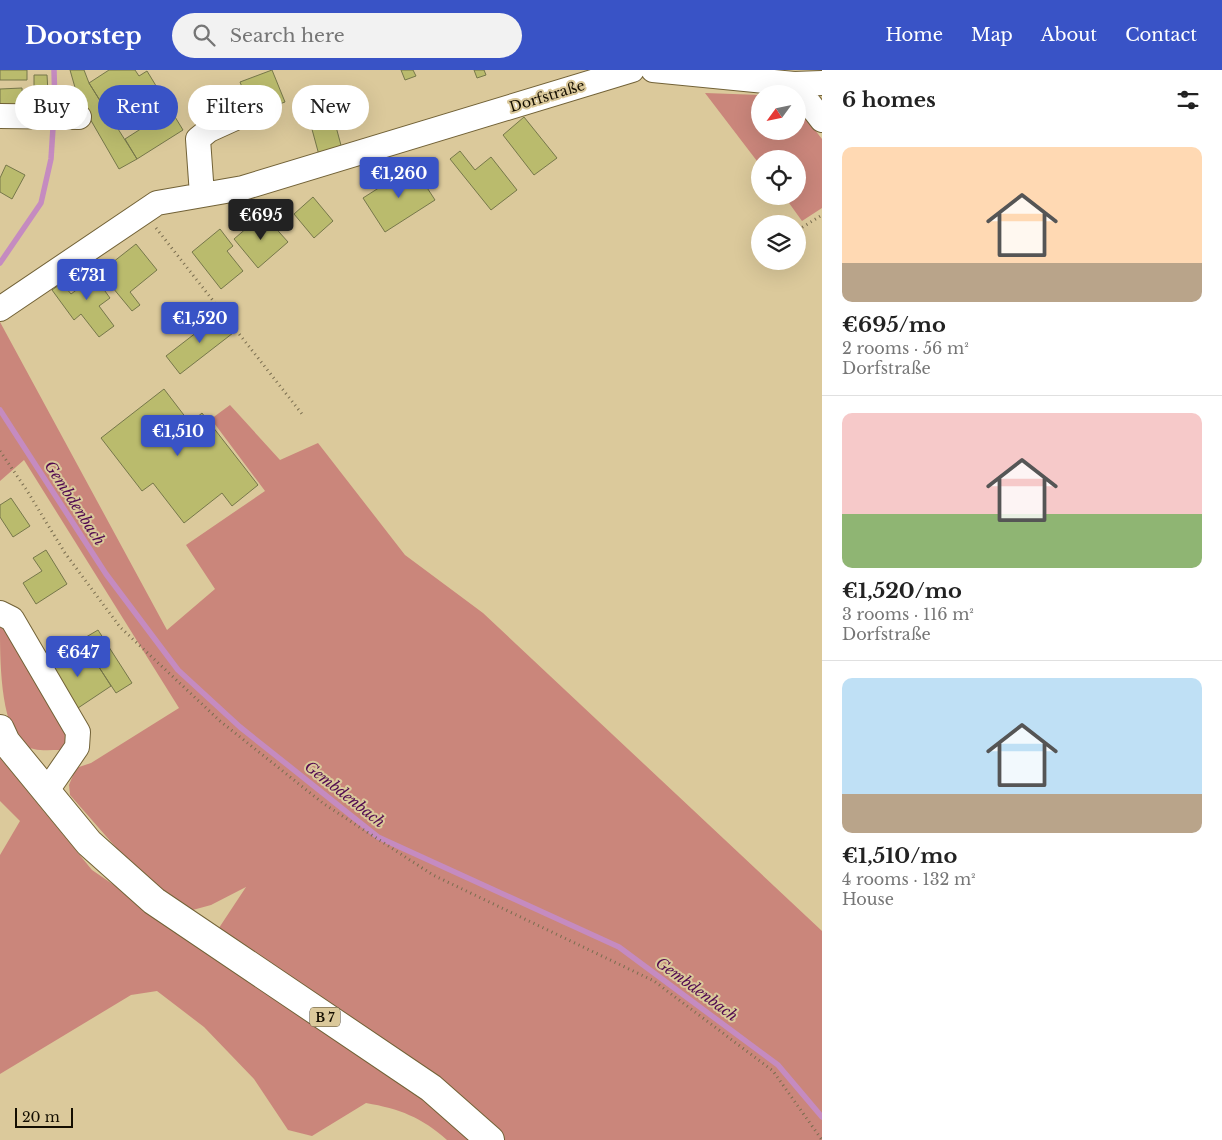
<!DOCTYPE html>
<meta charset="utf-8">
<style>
body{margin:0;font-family:"Libre Baskerville",serif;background:#f2f2f2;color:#222;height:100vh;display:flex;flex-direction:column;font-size:19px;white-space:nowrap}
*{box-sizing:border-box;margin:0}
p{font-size:16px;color:#767676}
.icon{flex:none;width:28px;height:28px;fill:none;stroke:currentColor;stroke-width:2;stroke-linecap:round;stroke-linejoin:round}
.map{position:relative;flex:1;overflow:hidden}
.panel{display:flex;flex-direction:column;background:#fff;width:400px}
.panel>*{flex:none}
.banner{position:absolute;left:15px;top:15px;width:475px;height:45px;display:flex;gap:10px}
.needle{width:32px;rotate:237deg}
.fabs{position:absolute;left:751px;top:15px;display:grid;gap:10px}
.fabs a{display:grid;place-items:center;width:55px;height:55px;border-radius:50%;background:#fff;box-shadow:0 5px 20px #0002;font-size:25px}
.scale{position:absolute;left:15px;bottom:12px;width:58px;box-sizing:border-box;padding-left:5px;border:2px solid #140e01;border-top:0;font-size:14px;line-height:18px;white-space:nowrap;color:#140e01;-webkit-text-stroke:4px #dbc99b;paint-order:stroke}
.price{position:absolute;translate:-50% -42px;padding:0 11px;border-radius:5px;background:#3953c6;color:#fff;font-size:16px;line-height:32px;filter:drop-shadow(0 1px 2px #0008)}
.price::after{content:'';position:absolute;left:50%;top:30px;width:15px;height:11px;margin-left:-8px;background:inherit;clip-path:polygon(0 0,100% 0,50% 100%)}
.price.on{background:#222;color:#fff}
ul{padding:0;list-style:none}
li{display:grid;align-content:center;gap:10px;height:265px;padding:0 20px}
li+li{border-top:1px solid #e0e0e0}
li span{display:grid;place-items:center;height:155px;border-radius:10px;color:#555}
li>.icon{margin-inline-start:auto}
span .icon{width:90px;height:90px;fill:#fffc;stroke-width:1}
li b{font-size:21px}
h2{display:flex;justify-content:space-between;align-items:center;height:60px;padding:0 20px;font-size:21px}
.chip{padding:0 18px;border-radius:22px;background:#fff;box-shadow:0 5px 20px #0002;font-size:18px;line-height:45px}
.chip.on{background:#3953c6;color:#fff}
header{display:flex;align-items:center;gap:30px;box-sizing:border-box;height:70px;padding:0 25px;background:#3953c6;color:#fff}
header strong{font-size:24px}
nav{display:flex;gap:28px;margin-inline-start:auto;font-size:18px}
.search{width:350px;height:45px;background:#f2f2f2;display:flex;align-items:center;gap:12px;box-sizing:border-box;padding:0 18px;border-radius:28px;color:#767676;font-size:19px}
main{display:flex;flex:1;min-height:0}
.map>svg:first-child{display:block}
.green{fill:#ca867b}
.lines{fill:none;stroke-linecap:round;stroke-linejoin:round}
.stream{stroke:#c58bc0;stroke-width:5.5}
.building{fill:#babb6d;stroke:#76774a}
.minor-casing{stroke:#726237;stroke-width:26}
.major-casing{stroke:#726237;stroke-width:30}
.path{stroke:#796d4f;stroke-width:3;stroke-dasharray:1 4;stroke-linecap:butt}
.minor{stroke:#fff;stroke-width:24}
.major{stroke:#fff;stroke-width:28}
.labels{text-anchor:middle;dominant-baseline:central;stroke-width:4;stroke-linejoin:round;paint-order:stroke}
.shield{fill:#dbc99b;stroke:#50462f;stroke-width:1}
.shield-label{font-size:12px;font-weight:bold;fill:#140e01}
.street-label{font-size:14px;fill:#140e01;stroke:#dbc99b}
.water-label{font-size:15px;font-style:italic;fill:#510a50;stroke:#dbc99b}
</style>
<header>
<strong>Doorstep</strong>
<div class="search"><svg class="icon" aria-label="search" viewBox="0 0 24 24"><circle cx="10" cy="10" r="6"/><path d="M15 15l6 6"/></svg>Search here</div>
<nav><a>Home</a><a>Map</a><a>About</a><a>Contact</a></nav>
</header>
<main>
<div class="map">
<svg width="822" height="1070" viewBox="0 0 822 1070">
<rect width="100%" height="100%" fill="#dbc99b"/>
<!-- green -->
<path class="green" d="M705,23L760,25V61H798V38L822,69V138L802,151L784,126H798V89H760V95Z
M0,252L167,560L215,519L186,475L265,421L211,349L230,335L280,390L318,373L405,485L483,543L822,861V1070H504L488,1053L211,870L246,817L211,835L189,841L147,813L70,725L69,715L76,698L91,693L179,638L24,390L0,411Z
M0,556L18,570L70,669L60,680C47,680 33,682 22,674C0,652 0,589 0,556Z
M0,688L92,800L440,1038L475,1070H447C421,1047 400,1039 366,1033L312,1066L288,1060L254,1009L204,957L157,921L131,925L0,1004V785L20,751L0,731Z"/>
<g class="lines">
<!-- stream -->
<path class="stream" d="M54,0L55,36
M0,193L41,133L51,89L53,58
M0,340L106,504L178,600L240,657L378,767L619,877L778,995L822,1047"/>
</g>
<!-- building -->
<path class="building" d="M0,0H27V10H0Z
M70,0H84L89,13L137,89L119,99L78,28Z
M109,0H135L139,6L147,1L183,60L137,89L125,69L150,53L128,17L102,34L89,13Z
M272,0L285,32L274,36L276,42L251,52L241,29L246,27L240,12Z
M401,0H413L416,6L405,10Z
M474,0H484L486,5L477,8Z
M34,5H47L49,39L40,40L34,24Z
M22,18L23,42L0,43V19Z
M231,18L241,37L210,52L201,33Z
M339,34L344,51L335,53L342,79L319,85L310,52L327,47L324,38Z
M524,47L557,88L534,105L503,65Z
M460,81L475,100L491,87L517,120L491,140L450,89Z
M6,95L25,105L12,129L0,122V108Z
M413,96L435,130L385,162L363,128Z
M313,127L333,151L314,168L294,144Z
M263,144L288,172L258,198L234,169Z
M220,159L233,176L227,181L243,201L221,219L192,182Z
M136,174L157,200L130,222L140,235L132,241L108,212L115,206L108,196Z
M90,192L101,207L97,210L110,228L99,236L114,256L99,267L81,244L74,250L52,220L62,213L71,224L90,210L81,199Z
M219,245L233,263L180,304L166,286Z
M164,319L190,353L202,343L258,415L232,436L222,423L184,453L153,413L142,421L101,368Z
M11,428L30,456L13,467L0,447V435Z
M46,480L67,514L36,534L23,513L42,501L33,488Z
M98,560L132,613L116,623L81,570Z
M85,575L111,616L72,642L45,600Z"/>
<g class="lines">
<defs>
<path id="minor" d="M653,0L794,14L822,13
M794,14L822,50
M0,46L79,47
M202,125L198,69L209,60L242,45
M0,239L157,133L243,118L632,0
M0,543L12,549L78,662L77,677L46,722"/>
<path id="major" d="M0,659L6,672L89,773L154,831L431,1018L490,1070"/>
</defs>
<!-- minor casing -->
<use href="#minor" class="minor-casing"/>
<!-- major casing -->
<use href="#major" class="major-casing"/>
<!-- path -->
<path class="path" d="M156,158L302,344
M798,160L822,145
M759,183L760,182
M0,381L26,419L65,483L120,557L220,651L324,734L433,805L654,911L773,1001L822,1070"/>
<!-- minor -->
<use href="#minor" class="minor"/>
<!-- major -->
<use href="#major" class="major"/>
</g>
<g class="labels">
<!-- shield labels -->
<rect class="shield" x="310" y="937.5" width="30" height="19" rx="4"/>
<g class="shield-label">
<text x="325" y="947">B 7</text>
</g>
<!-- street labels -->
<g class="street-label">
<text transform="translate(547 26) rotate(-17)">Dorfstraße</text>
</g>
<!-- water labels -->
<g class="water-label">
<text transform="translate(75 433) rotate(57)">Gembdenbach</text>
<text transform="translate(345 724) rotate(38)">Gembdenbach</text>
<text transform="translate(697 919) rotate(36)">Gembdenbach</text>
</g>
</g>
</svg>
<div class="fabs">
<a><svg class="needle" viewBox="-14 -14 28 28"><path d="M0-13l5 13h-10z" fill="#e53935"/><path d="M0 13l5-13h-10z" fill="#767676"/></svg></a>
<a><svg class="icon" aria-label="locate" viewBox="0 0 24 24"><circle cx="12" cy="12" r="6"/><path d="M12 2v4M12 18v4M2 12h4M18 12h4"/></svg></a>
<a><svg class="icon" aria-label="layers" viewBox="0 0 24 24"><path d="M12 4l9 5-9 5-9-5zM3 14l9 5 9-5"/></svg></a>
</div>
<div class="scale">20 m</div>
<b class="price" style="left:399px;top:129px">€1,260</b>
<b class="price on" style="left:261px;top:171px">€695</b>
<b class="price" style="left:87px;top:231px">€731</b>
<b class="price" style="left:200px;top:274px">€1,520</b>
<b class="price" style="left:178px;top:387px">€1,510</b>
<b class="price" style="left:78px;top:608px">€647</b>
<div class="banner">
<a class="chip">Buy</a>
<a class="chip on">Rent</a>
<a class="chip">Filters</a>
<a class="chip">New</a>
</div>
</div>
<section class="panel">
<h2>6 homes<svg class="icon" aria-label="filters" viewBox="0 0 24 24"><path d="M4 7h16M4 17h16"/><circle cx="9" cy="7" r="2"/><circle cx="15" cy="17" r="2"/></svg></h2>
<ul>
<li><span style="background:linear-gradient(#ffd9b3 75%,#b9a48a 0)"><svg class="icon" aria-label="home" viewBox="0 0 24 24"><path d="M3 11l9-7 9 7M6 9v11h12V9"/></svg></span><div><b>€695/mo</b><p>2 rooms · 56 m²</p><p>Dorfstraße</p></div></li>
<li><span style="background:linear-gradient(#f6c9c9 65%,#8fb573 0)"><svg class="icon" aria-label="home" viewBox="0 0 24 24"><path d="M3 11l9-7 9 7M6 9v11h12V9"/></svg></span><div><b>€1,520/mo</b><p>3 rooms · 116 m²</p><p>Dorfstraße</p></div></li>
<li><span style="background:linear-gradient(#bfe0f5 75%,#b9a48a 0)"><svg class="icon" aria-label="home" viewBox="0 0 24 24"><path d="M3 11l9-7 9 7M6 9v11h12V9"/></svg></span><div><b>€1,510/mo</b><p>4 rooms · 132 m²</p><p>House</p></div></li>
</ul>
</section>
</main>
